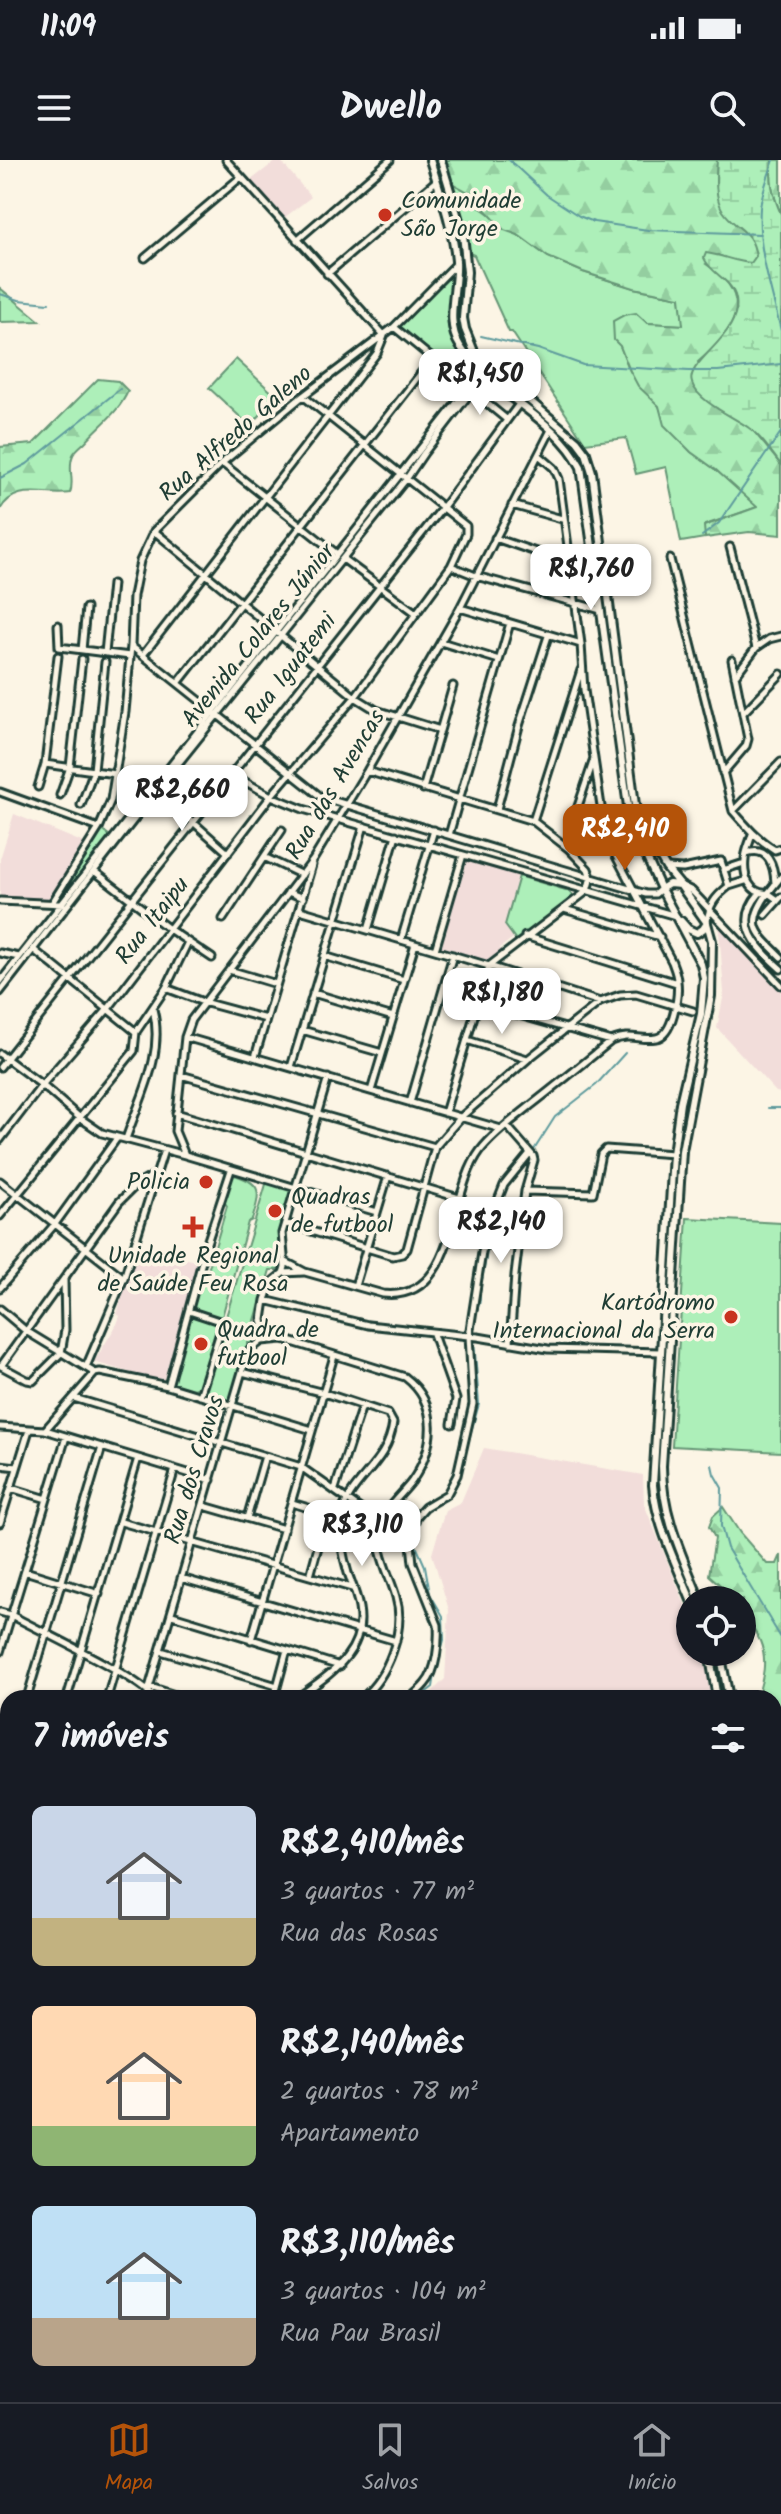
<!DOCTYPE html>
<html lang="pt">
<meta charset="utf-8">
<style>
body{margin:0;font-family:Kalam,sans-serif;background:#20242c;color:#f1f3f6;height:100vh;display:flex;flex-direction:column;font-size:30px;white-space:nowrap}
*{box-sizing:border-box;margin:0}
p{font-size:26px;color:#9ea1a6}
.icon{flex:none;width:44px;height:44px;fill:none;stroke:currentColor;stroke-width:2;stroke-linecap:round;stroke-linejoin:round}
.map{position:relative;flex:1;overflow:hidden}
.panel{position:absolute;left:0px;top:1530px;width:782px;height:712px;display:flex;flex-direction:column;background:#171b24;border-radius:24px 24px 0 0;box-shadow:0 2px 6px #0004}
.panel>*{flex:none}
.tools{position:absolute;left:676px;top:1426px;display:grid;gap:16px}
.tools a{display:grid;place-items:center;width:80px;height:80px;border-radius:50%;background:#171b24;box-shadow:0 2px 6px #0004;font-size:40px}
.price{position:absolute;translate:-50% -68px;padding:0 18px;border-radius:16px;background:#fff;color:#222;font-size:26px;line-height:52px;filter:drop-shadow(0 2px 4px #0008)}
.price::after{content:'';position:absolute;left:50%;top:48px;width:24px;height:18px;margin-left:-12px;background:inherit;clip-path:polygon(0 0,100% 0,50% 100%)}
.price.active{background:#b45309;color:#fff}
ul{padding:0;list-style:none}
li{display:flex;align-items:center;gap:24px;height:200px;padding:0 32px}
li span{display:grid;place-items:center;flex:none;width:224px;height:160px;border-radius:12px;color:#555}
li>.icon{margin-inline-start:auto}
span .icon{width:96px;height:96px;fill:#fffc;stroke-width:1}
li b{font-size:34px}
h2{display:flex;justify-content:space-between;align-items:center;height:96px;padding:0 32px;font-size:34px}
.status{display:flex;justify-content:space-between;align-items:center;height:56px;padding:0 40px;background:#171b24;direction:ltr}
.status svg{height:22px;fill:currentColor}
header{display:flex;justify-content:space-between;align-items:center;height:104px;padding:0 32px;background:#171b24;font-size:36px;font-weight:700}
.menu{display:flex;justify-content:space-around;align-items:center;height:112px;border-top:2px solid #363941;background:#171b24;font-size:22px;color:#9ea1a6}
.menu a{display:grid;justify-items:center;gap:4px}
.menu .active{color:#b45309}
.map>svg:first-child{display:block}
.built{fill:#f2ddda}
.green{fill:#adefb9;stroke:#669676;stroke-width:2}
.forest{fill:url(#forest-firs);stroke:#669676;stroke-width:2}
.wetland{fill:url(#wetland-marsh);stroke:#669676;stroke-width:2}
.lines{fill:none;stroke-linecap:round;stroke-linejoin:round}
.stream{stroke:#5e9b9d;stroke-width:2}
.minor-casing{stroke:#1f3d34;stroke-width:11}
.major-casing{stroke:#1f3d34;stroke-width:12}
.minor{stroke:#fcf5e5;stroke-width:5}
.major{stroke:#fcf5e5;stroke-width:6}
.poi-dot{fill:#c8321e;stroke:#fcf5e5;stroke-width:3}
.labels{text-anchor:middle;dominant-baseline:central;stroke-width:7;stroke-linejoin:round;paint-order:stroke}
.poi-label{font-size:24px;fill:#1f3d34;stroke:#fcf5e5;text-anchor:start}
.street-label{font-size:24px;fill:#1f3d34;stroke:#fcf5e5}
</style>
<div class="status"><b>11:09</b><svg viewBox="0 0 49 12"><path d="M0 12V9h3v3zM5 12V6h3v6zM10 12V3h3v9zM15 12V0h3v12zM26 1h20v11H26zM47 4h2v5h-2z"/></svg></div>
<header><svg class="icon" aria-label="menu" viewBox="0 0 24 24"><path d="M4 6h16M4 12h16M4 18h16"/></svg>Dwello<svg class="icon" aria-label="search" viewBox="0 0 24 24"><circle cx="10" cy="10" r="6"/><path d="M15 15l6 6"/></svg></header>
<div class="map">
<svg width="781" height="2242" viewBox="0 0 781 2242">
<defs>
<pattern id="forest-firs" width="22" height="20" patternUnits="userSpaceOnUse" patternTransform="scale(2)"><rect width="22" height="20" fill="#adefb9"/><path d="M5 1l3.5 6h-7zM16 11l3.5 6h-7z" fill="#94cea0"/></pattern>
<pattern id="wetland-marsh" width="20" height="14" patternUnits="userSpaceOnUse" patternTransform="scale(2)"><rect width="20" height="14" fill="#adefb9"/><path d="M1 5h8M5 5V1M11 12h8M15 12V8" fill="none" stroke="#94cea0"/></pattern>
</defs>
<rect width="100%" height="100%" fill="#fcf5e5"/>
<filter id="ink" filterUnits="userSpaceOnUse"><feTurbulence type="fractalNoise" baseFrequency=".0125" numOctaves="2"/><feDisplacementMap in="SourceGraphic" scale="16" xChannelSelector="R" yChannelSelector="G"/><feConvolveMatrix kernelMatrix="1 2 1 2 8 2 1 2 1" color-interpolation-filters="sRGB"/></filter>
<g filter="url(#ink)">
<!-- built -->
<path class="built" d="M277,0H280L311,37L284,58L250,21Z
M14,654L84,683L49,742L0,738V699Z
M465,700L519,716L505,765L514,777L500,788L502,791L487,802L439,788Z
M724,767L781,827V933L776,932L717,868L724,833L719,769Z
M137,1085L198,1102L163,1222L94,1202L117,1164L120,1156L117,1154Z
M484,1288L643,1315L644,1344L690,1457V1492H703L711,1538H426L445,1519L449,1450L432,1394L445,1350L461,1342Z
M453,2234H614L607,2242H448Z"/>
<!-- green -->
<path class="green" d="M452,23L470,33L481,48L548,97L583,112L633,128L680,137L684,165L647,163L620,186L630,211L659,246L664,260L691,292L716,310L758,347L705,365V378L681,382L666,307L636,314L626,278L585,283L512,172H509L474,95L467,92Z
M453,114L451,160L453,173L480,212L469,224L398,166Z
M236,199L277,237L250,266L209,228Z
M101,669L110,676L64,739H61L59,737Z
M519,716L569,731L573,735L572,738L516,780L505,765Z
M231,1014C263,1023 261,1031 252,1060L248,1062L205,1219L197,1228L187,1230L170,1225L201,1118L207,1114L227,1046L223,1040Z
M267,1021L294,1029L276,1091L283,1097V1105L277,1110H270L254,1164L262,1171V1178L254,1184L248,1183L230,1245L202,1236Z
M687,1058L781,1063V1292L672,1286Z
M362,2234H459L455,2242H361Z"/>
<!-- forest -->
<path class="forest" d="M446,0H717L716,23L723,50L748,74L754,85L756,96L752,103L734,102L718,95L706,104C757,138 735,170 698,202L717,248L752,269L781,305V375L749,372L705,378L704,366L757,347L716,310L691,292L664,265L659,246L638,226L630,211L620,186L614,180L613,161L624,155L636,153L647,163L683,165L680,137L634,128L583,112L548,97L518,75L504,70L470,33L452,23Z
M772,0H781V54C773,36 769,20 772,0Z
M0,128L40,161L0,162Z
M98,219L118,221L128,231C119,252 101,264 86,281C82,285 75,290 73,295C67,308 75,321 70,333C44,337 16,322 0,350V287L33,284Z
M723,1347L740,1373L767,1404H777L781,1395V1590L774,1582V1538H757C763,1519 768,1500 760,1481C753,1466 742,1457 742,1440H737L709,1415L715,1378L709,1367L713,1356Z"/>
<!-- wetland -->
<path class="wetland" d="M717,0H772C769,20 773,36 781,54V305C772,293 761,276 749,268C734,257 698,242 692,223C684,201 747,174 735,135C730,119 710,113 704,98L706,93C722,95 735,102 751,103L756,96C752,69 736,70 723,51C714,36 716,17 717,0Z"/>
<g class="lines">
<!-- stream -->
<path class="stream" d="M509,0L547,35L579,56L594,62L648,70L761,74
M774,0C768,16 762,32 760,48C757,89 772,132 781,171
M0,134L19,140L49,143
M481,176L538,189L583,205L689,211H718L781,204
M0,318L27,304L120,229
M702,376L719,363L781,272
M768,948H781
M532,993L555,957L596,925L625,893
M475,1154C483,1140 478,1138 481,1124C487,1098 488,1074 497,1049
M712,1305L714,1314L722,1328L721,1366L727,1388L781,1478
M436,1342L446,1340L455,1328L479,1244L474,1180
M428,1348L420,1357L413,1379L425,1406L430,1434L443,1456L444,1480L439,1498
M419,1538L433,1527L436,1508
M774,1675L781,1677
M0,1922L8,1918
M0,2020L8,2049
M415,2242L420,2234"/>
<defs>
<path id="minor" d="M226,0L384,175
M297,80L390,0
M145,98L241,17
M327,114L436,21
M394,167L506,259
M454,216L469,198
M222,303L337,394
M512,345L562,359
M154,371L355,537L376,550L440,570
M495,378L568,403
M730,387L756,488L735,516
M343,399L416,453
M670,399L733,651C746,666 758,680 775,690L781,688
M451,406L476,416L601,450
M460,448L581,484
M58,465L59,487L130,496
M441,482L499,500
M131,486L321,637L646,734H655L661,729
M756,488L769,479L781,476
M82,490L86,448
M105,493L112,424
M143,495L377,193L384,176
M179,522L432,199
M743,553L781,514
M45,604L58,496
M367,611L533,661L569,689L588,709L591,717L587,731
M723,613L746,586L748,579L732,500
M233,615L271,636L303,649L676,756
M38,627L45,604L115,614
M423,629L453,526
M157,630L228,693
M0,632L99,668
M60,635L70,607L82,499
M81,645L94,610L105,502
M497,649L519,566L548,476
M733,651L781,602
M533,661L581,510
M752,674C750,683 745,691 745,700C743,716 750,735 768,733L781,717
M449,675L510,463
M569,689L572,664L594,599
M747,693C768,686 774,705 775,723
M264,697L282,670
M667,708L683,709L721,701L729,726C715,737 709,745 707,762
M723,710L744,703
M94,711L169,769L212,798
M680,725L692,731L781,825
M729,726L748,720
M288,732L303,738
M759,734C733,764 757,788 781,809
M778,740L768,733C745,765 756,772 781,797
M0,741L63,744
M52,743L99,668L111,640L125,552L131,486L133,436L140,401L154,371L222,303L303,236L394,167L456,104
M564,749L660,777
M300,750L489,806L600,842
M765,755L781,737
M223,759L264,697L302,715
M368,770L396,675
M525,776L677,823
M401,780L434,670
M34,790L136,872
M435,790L463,695
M0,793L19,797
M324,796L404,820
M229,810L276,824
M0,822L481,212
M166,828L203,842L266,859
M0,832L157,630L407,318L424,293L484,215
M313,833L393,857
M477,843L611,881
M302,870L382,893
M136,872L166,828L188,782
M185,877L501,969
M467,880L527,899
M0,894L42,925L80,958L102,973L185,995L377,1052
M255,897L312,705
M0,907L443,347L519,244
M291,907L364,666
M181,915L435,987
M371,931L415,784
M410,943L453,795
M176,953L459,1038
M445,953L489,806L587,731
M507,966L533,996L534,1000L525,1031L593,1033L601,994L606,989L673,994
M126,979C140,937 165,895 153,849
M0,980L42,925L108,849L271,636L355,537L451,406L466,374V366L303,236
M185,995L175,971L185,877L191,860L313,700L367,611L460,448L551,270
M0,1021L124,1118
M0,1056L134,891L136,872
M285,1063L393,1096L402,1094L407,1089L435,987L461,957L528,899L600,842L620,835L636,834L693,851
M286,1102L305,1112L383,1134C458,1142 447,1035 480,991C494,973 513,960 530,946C557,925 584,903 611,881C632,872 638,881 656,878C673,876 679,835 677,821C677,814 674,808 672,802L609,683L604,667L584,530L581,484L559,319L554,308L539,295
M283,1113L304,1112
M355,1126L388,1016
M0,1128L55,1064L117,978
M265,1140L368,1165L478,1177L548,1189L660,1192
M0,1149L26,1171L95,1213
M189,1151L222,1162V1166L200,1236
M264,1169L283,1179L405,1217C440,1244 435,1287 412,1321C402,1335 383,1349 380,1366C374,1390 390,1415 396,1437C406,1471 388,1516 362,1538
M433,1174L456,1239L452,1264
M262,1181L282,1179
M510,1183L515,1115L525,1031
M1,1206L119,1042L135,1026L156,1014
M1,1206L27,1220L33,1221L61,1193L65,1170L64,1119
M86,1207L124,1118L164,990
M242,1212L324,1233L388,1254L393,1263C388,1306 347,1321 341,1358C338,1376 343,1396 348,1413C352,1424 357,1436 359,1448C367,1493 328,1515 297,1538
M168,1226L207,1083L231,1010
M74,1238L301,1307L380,1363
M0,1267L45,1270L95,1213L100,1212L168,1226L312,1270
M45,1270L211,1320
M0,1305L17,1307
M11,1328L47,1339
M335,1329L362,1246
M292,1343L341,1358
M204,1346L284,1369
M247,1358L265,1296
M121,1362L352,1428
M0,1363L29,1270
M25,1411L99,1434
M310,1416L327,1354
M181,1418L396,1481
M0,1452L11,1455C38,1470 142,1518 154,1538
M172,1455L340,1506
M251,1480L334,1196
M161,1491L277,1526
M0,1492L66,1277
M150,1527L184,1538
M27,1538L102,1287
M67,1538L138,1298
M107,1538L175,1309
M146,1538L246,1198L250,1190L263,1180L265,1173L262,1160L265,1140L271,1123L283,1113L285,1107L282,1073L328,918
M274,1538L287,1490
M410,1538C415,1534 421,1529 425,1524C437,1511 439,1482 438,1465L413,1403L410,1374L417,1356L425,1347L447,1334L457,1315L473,1244L469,1176L485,1073L504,1025L530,993
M0,1562L8,1565
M0,1629L8,1603
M0,1642L8,1645
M0,1720L8,1723
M0,1762L8,1737
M0,1766L8,1779
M0,1868H8
M0,2125L7,2119
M8,2156L3,2163L8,2170
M0,2200L6,2207L8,2204
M774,2215L781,2206
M774,2222L781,2228
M257,2234L274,2242
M643,2234L652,2242
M713,2234L722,2242
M113,2242L114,2234
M290,2242L295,2234
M752,2242L758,2234"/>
<path id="major" d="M430,0C440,32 453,67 456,101C458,128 444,161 460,186C490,235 554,255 581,307L630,661L661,729L701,804L704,818L701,854L680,943L673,994L653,1325C656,1365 676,1403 691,1440
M441,0L463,74L467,112L463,158L465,169L475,194L577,281L586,293L592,312L635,645L643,668L666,708L680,725L707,763L712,781L711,836L682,991L662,1306C662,1355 682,1395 700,1440
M661,729L669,724L680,725
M681,761L688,769L697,773L703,769L707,763
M709,1492L717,1538
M720,1492L729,1538
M774,2139L781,2151
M774,2161L781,2170"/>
</defs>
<!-- minor casing -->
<use href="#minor" class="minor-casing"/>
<!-- major casing -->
<use href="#major" class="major-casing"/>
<!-- minor -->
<use href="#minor" class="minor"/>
<!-- major -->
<use href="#major" class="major"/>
</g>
</g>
<!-- markers -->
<g class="poi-dot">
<circle cx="385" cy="55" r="8"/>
<circle cx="206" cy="1022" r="8"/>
<circle cx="275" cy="1051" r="8"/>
<path d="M189 1055h8v8h8v8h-8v8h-8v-8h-8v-8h8z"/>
<circle cx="731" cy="1157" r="8"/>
<circle cx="201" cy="1184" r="8"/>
</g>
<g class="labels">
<!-- poi labels -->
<g class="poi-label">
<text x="401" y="41">Comunidade<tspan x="401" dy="28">São Jorge</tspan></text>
<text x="190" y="1022" text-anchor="end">Policia</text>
<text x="291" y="1037">Quadras<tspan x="291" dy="28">de futbool</tspan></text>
<text x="193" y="1096" text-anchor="middle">Unidade Regional<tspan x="193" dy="28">de Saúde Feu Rosa</tspan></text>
<text x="715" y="1143" text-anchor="end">Kartódromo<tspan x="715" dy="28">Internacional da Serra</tspan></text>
<text x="217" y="1170">Quadra de<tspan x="217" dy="28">futbool</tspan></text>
</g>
<!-- street labels -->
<g class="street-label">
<text transform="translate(236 274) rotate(-41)">Rua Alfredo Galeno</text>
<text transform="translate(259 476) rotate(-51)">Avenida Colares Júnior</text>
<text transform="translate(291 509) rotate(-52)">Rua Iguatemi</text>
<text transform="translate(336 625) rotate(-59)">Rua das Avencas</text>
<text transform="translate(153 761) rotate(-52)">Rua Itaipu</text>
<text transform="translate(195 1310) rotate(-73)">Rua dos Cravos</text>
</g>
</g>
</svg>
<div class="tools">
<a><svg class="icon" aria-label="locate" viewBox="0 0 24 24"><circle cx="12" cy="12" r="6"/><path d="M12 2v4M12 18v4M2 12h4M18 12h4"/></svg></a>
</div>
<b class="price" style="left:480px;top:257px">R$1,450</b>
<b class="price" style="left:591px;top:452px">R$1,760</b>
<b class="price" style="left:182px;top:673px">R$2,660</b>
<b class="price active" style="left:625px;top:712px">R$2,410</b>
<b class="price" style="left:502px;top:876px">R$1,180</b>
<b class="price" style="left:501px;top:1105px">R$2,140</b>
<b class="price" style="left:362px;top:1408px">R$3,110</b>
<section class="panel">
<h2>7 imóveis<svg class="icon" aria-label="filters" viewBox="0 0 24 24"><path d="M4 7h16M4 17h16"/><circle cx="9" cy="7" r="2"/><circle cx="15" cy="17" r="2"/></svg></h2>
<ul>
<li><span style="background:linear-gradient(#c9d6e8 70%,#c2b280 0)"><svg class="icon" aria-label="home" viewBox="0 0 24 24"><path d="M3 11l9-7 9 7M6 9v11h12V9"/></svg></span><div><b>R$2,410/mês</b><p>3 quartos · 77 m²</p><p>Rua das Rosas</p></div></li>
<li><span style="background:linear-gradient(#ffd9b3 75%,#8fb573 0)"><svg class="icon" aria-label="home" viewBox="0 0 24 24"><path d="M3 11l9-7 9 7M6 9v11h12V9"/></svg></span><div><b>R$2,140/mês</b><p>2 quartos · 78 m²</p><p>Apartamento</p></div></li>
<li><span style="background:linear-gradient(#bfe0f5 70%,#b9a48a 0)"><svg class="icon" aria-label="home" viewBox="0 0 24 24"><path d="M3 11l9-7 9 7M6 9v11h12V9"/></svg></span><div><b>R$3,110/mês</b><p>3 quartos · 104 m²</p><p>Rua Pau Brasil</p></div></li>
</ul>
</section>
</div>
<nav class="menu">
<a class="active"><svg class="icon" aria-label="map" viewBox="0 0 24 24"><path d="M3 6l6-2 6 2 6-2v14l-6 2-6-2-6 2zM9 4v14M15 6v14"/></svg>Mapa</a>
<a><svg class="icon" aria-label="saved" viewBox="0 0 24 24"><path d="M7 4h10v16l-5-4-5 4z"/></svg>Salvos</a>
<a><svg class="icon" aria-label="home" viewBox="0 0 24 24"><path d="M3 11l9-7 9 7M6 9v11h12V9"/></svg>Início</a>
</nav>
